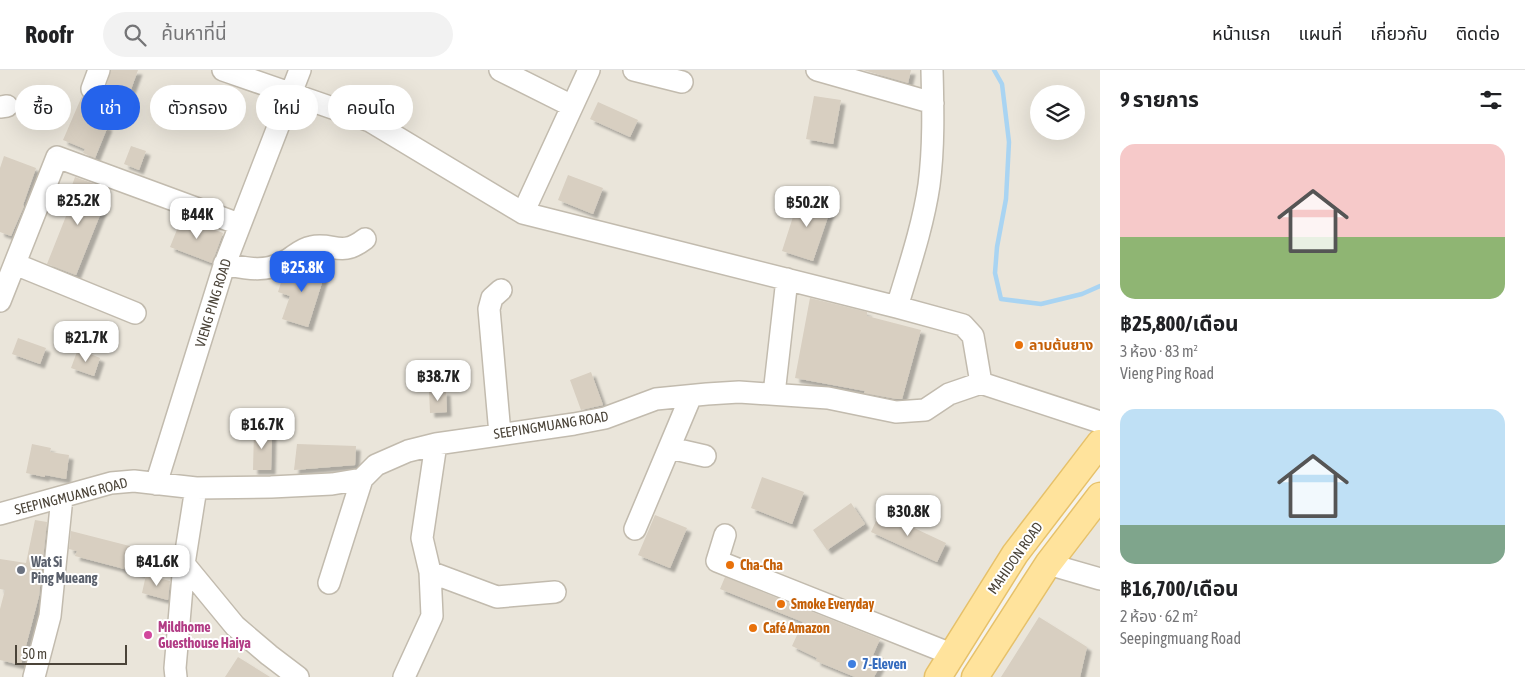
<!DOCTYPE html>
<html lang="th">
<meta charset="utf-8">
<style>
body{margin:0;font-family:"Asap Condensed","Noto Sans Thai",sans-serif;background:#f2f2f2;color:#202124;height:100vh;display:flex;flex-direction:column;font-size:19px;white-space:nowrap}
*{box-sizing:border-box;margin:0}
p{font-size:16px;color:#757577}
.icon{flex:none;width:28px;height:28px;fill:none;stroke:currentColor;stroke-width:2;stroke-linecap:round;stroke-linejoin:round}
.map{position:relative;flex:1;overflow:hidden}
.panel{display:flex;flex-direction:column;background:#fff;width:425px}
.panel>*{flex:none}
.banner{position:absolute;left:15px;top:15px;width:475px;height:45px;display:flex;gap:10px}
.tools{position:absolute;left:1030px;top:15px;display:grid;gap:10px}
.tools a{display:grid;place-items:center;width:55px;height:55px;border-radius:50%;background:#fff;box-shadow:0 5px 20px #0002;font-size:25px}
.scale{position:absolute;left:15px;bottom:12px;width:112px;box-sizing:border-box;padding-left:5px;border:2px solid #4b4439;border-top:0;font-size:14px;line-height:18px;white-space:nowrap;color:#4b4439;-webkit-text-stroke:4px #fff;paint-order:stroke}
.price{position:absolute;translate:-50% -42px;padding:0 11px;border-radius:10px;background:#fff;color:#222;font-size:16px;line-height:32px;filter:drop-shadow(0 1px 2px #0008)}
.price::after{content:'';position:absolute;left:50%;top:30px;width:15px;height:11px;margin-left:-8px;background:inherit;clip-path:polygon(0 0,100% 0,50% 100%)}
.price.active{background:#2563eb;color:#fff}
ul{padding:0;list-style:none}
li{display:grid;align-content:center;gap:10px;height:265px;padding:0 20px}
li span{display:grid;place-items:center;height:155px;border-radius:15px;color:#555}
li>.icon{margin-inline-start:auto}
span .icon{width:90px;height:90px;fill:#fffc;stroke-width:1}
li b{font-size:21px}
h2{display:flex;justify-content:space-between;align-items:center;height:60px;padding:0 20px;font-size:21px}
.chip{padding:0 18px;border-radius:22px;background:#fff;box-shadow:0 5px 20px #0002;font-size:18px;line-height:45px}
.chip.active{background:#2563eb;color:#fff}
header{display:flex;align-items:center;gap:30px;box-sizing:border-box;height:70px;padding:0 25px;background:#fff;border-bottom:1px solid #e0e0e0}
header strong{font-size:24px}
nav{display:flex;gap:28px;margin-inline-start:auto;font-size:18px}
.search{width:350px;height:45px;background:#f2f2f2;display:flex;align-items:center;gap:12px;box-sizing:border-box;padding:0 18px;border-radius:28px;color:#757577;font-size:19px}
main{display:flex;flex:1;min-height:0}
.map>svg:first-child{display:block}
.residential{fill:#eae5da;fill-rule:evenodd}
.lines{fill:none;stroke-linecap:round;stroke-linejoin:round}
.stream{stroke:#a9d4f2;stroke-width:4.5}
.building{fill:#d8cfc1;filter:url(#shadow)}
.minor-casing{stroke:#c2bbae;stroke-width:24}
.major-casing{stroke:#e6c16a;stroke-width:29}
.minor{stroke:#fff;stroke-width:21}
.major{stroke:#ffe39c;stroke-width:26}
.food-dot{fill:#e8710a;stroke:#fff;stroke-width:2}
.worship-dot{fill:#6b7280;stroke:#fff;stroke-width:2}
.hotel-dot{fill:#d1479c;stroke:#fff;stroke-width:2}
.shop-dot{fill:#3f7fe0;stroke:#fff;stroke-width:2}
.labels{text-anchor:middle;dominant-baseline:central;stroke-width:4;stroke-linejoin:round;paint-order:stroke}
.street-label{font-size:14px;fill:#4b4439;stroke:#fff}
.food-label{font-size:14px;font-weight:bold;fill:#c56008;stroke:#fff;text-anchor:start}
.worship-label{font-size:14px;font-weight:bold;fill:#5b616d;stroke:#fff;text-anchor:start}
.hotel-label{font-size:14px;font-weight:bold;fill:#b23c85;stroke:#fff;text-anchor:start}
.shop-label{font-size:14px;font-weight:bold;fill:#366cbe;stroke:#fff;text-anchor:start}
</style>
<header>
<strong>Roofr</strong>
<div class="search"><svg class="icon" aria-label="search" viewBox="0 0 24 24"><circle cx="10" cy="10" r="6"/><path d="M15 15l6 6"/></svg>ค้นหาที่นี่</div>
<nav><a>หน้าแรก</a><a>แผนที่</a><a>เกี่ยวกับ</a><a>ติดต่อ</a></nav>
</header>
<main>
<div class="map">
<svg width="1100" height="607" viewBox="0 0 1100 607">
<defs>
<filter id="shadow"><feDropShadow dx="4.5" dy="4.5" stdDeviation="1" flood-color="#0004"/></filter>
</defs>
<rect width="100%" height="100%" fill="#f6f3ec"/>
<!-- residential -->
<path class="residential" d="M0,0H1100V360L935,607H0ZM1039,24H1076V61H1039Z
M1100,446V607H988L1002,583Z"/>
<g class="lines">
<!-- stream -->
<path class="stream" d="M994,0L1002,14L1009,72L1006,129L997,177L995,203L1001,229L1041,234L1082,224L1100,216"/>
</g>
<!-- building -->
<path class="building" d="M111,0H138L129,25L109,17L95,51L108,56L95,88L83,83L85,79L63,70L82,26L88,31H95L100,28L104,23Z
M863,0H911L908,13Z
M814,26L841,30L833,74L806,69Z
M598,32L638,50L630,67L590,49Z
M131,76L146,81L139,100L124,94Z
M4,86L36,98L23,135L24,136L11,166L0,162V98Z
M568,105L603,118L593,144L558,130Z
M75,107L106,118L100,133L104,135L76,205L47,194L72,131L67,129Z
M800,125L832,135L813,191L782,181Z
M182,147L223,163L212,193L170,177Z
M305,193L326,200L308,257L282,249L290,226L278,222L283,206L291,202L297,204L299,198Z
M810,228L867,242V246L921,260L902,329H897L864,323L865,321L795,308Z
M18,268L46,278L40,294L12,284Z
M78,279L100,288L94,306L71,298Z
M591,302L603,335L581,340L570,310Z
M429,321H446L447,342L430,343Z
M254,360H272L271,400H253Z
M32,374L51,378L50,382L69,385L66,409L45,405V407L26,403Z
M297,374L356,376L355,395L294,400Z
M762,407L804,422L792,454L751,438Z
M851,433L865,454L827,480L813,460Z
M880,442L946,473L937,492L871,462Z
M655,445L687,458L670,498L638,485Z
M35,450L47,452L39,526L21,595L0,590V539L5,520L0,519V489L26,493Z
M71,461L157,483L151,506L75,486L77,481L69,479Z
M146,505L170,511L168,530L142,523Z
M725,507L880,569L873,585L884,588L874,607H855L816,591L817,588L792,576L803,552L720,519Z
M1039,547L1087,577L1080,607H1001Z
M238,587L270,607H225Z"/>
<g class="lines">
<defs>
<path id="minor" d="M223,0L370,51L523,143L897,237L963,255L973,266L981,313
M500,0L572,36
M634,0L682,12
M817,0L933,33
M92,19L99,0
M0,37L7,36
M523,143L589,0
M15,194L135,243
M224,194C245,198 265,203 284,192C294,187 300,179 311,177C334,172 340,188 365,169
M0,231L57,87L239,154
M897,237C909,197 923,156 929,115C934,77 933,38 932,0
M774,324L787,209
M500,364L489,239L492,228L501,220
M670,378L705,386
M156,414L223,199L300,0
M0,444L111,413L134,411L196,418L271,417L332,414L362,409L376,395L408,381L436,374L574,354L605,348L656,329L707,324L739,322L828,328L896,342L925,340L949,324L981,313L1100,352
M635,459L691,326
M725,465L717,491L951,584
M184,494L235,556L269,585L298,607
M1048,494L1100,509
M430,502L497,527L555,522
M329,513L362,409
M34,607L50,546L62,427
M176,607L175,598L184,494L196,418
M404,607L432,546L430,502L422,468L436,374"/>
<path id="major" d="M938,607L1015,484L1100,373
M975,607L1048,494L1100,426"/>
</defs>
<!-- minor casing -->
<use href="#minor" class="minor-casing"/>
<!-- major casing -->
<use href="#major" class="major-casing"/>
<!-- minor -->
<use href="#minor" class="minor"/>
<!-- major -->
<use href="#major" class="major"/>
</g>
<!-- markers -->
<g class="food-dot">
<circle cx="1019" cy="275" r="5"/>
<circle cx="730" cy="495" r="5"/>
<circle cx="781" cy="534" r="5"/>
<circle cx="753" cy="558" r="5"/>
</g>
<circle class="worship-dot" cx="21" cy="500" r="5"/>
<circle class="hotel-dot" cx="148" cy="565" r="5"/>
<circle class="shop-dot" cx="852" cy="594" r="5"/>
<g class="labels">
<!-- street labels -->
<g class="street-label">
<text transform="translate(213 233) rotate(-73)">VIENG PING ROAD</text>
<text transform="translate(551 355) rotate(-9)">SEEPINGMUANG ROAD</text>
<text transform="translate(71 426) rotate(-14)">SEEPINGMUANG ROAD</text>
<text transform="translate(1015 488) rotate(-55)">MAHIDON ROAD</text>
</g>
<!-- food labels -->
<g class="food-label">
<text x="1029" y="275">ลาบต้นยาง</text>
<text x="740" y="495">Cha-Cha</text>
<text x="791" y="534">Smoke Everyday</text>
<text x="763" y="558">Café Amazon</text>
</g>
<!-- worship labels -->
<g class="worship-label">
<text x="31" y="492">Wat Si<tspan x="31" dy="16">Ping Mueang</tspan></text>
</g>
<!-- hotel labels -->
<g class="hotel-label">
<text x="158" y="557">Mildhome<tspan x="158" dy="16">Guesthouse Haiya</tspan></text>
</g>
<!-- shop labels -->
<g class="shop-label">
<text x="862" y="594">7-Eleven</text>
</g>
</g>
</svg>
<div class="tools">
<a><svg class="icon" aria-label="layers" viewBox="0 0 24 24"><path d="M12 4l9 5-9 5-9-5zM3 14l9 5 9-5"/></svg></a>
</div>
<div class="scale">50 m</div>
<b class="price" style="left:78px;top:156px">฿25.2K</b>
<b class="price" style="left:807px;top:158px">฿50.2K</b>
<b class="price" style="left:197px;top:170px">฿44K</b>
<b class="price active" style="left:302px;top:223px">฿25.8K</b>
<b class="price" style="left:86px;top:293px">฿21.7K</b>
<b class="price" style="left:438px;top:332px">฿38.7K</b>
<b class="price" style="left:262px;top:380px">฿16.7K</b>
<b class="price" style="left:908px;top:467px">฿30.8K</b>
<b class="price" style="left:157px;top:517px">฿41.6K</b>
<div class="banner">
<a class="chip">ซื้อ</a>
<a class="chip active">เช่า</a>
<a class="chip">ตัวกรอง</a>
<a class="chip">ใหม่</a>
<a class="chip">คอนโด</a>
</div>
</div>
<section class="panel">
<h2>9 รายการ<svg class="icon" aria-label="filters" viewBox="0 0 24 24"><path d="M4 7h16M4 17h16"/><circle cx="9" cy="7" r="2"/><circle cx="15" cy="17" r="2"/></svg></h2>
<ul>
<li><span style="background:linear-gradient(#f6c9c9 60%,#8fb573 0)"><svg class="icon" aria-label="home" viewBox="0 0 24 24"><path d="M3 11l9-7 9 7M6 9v11h12V9"/></svg></span><div><b>฿25,800/เดือน</b><p>3 ห้อง · 83 m²</p><p>Vieng Ping Road</p></div></li>
<li><span style="background:linear-gradient(#bfe0f5 75%,#7fa58c 0)"><svg class="icon" aria-label="home" viewBox="0 0 24 24"><path d="M3 11l9-7 9 7M6 9v11h12V9"/></svg></span><div><b>฿16,700/เดือน</b><p>2 ห้อง · 62 m²</p><p>Seepingmuang Road</p></div></li>
</ul>
</section>
</main>
